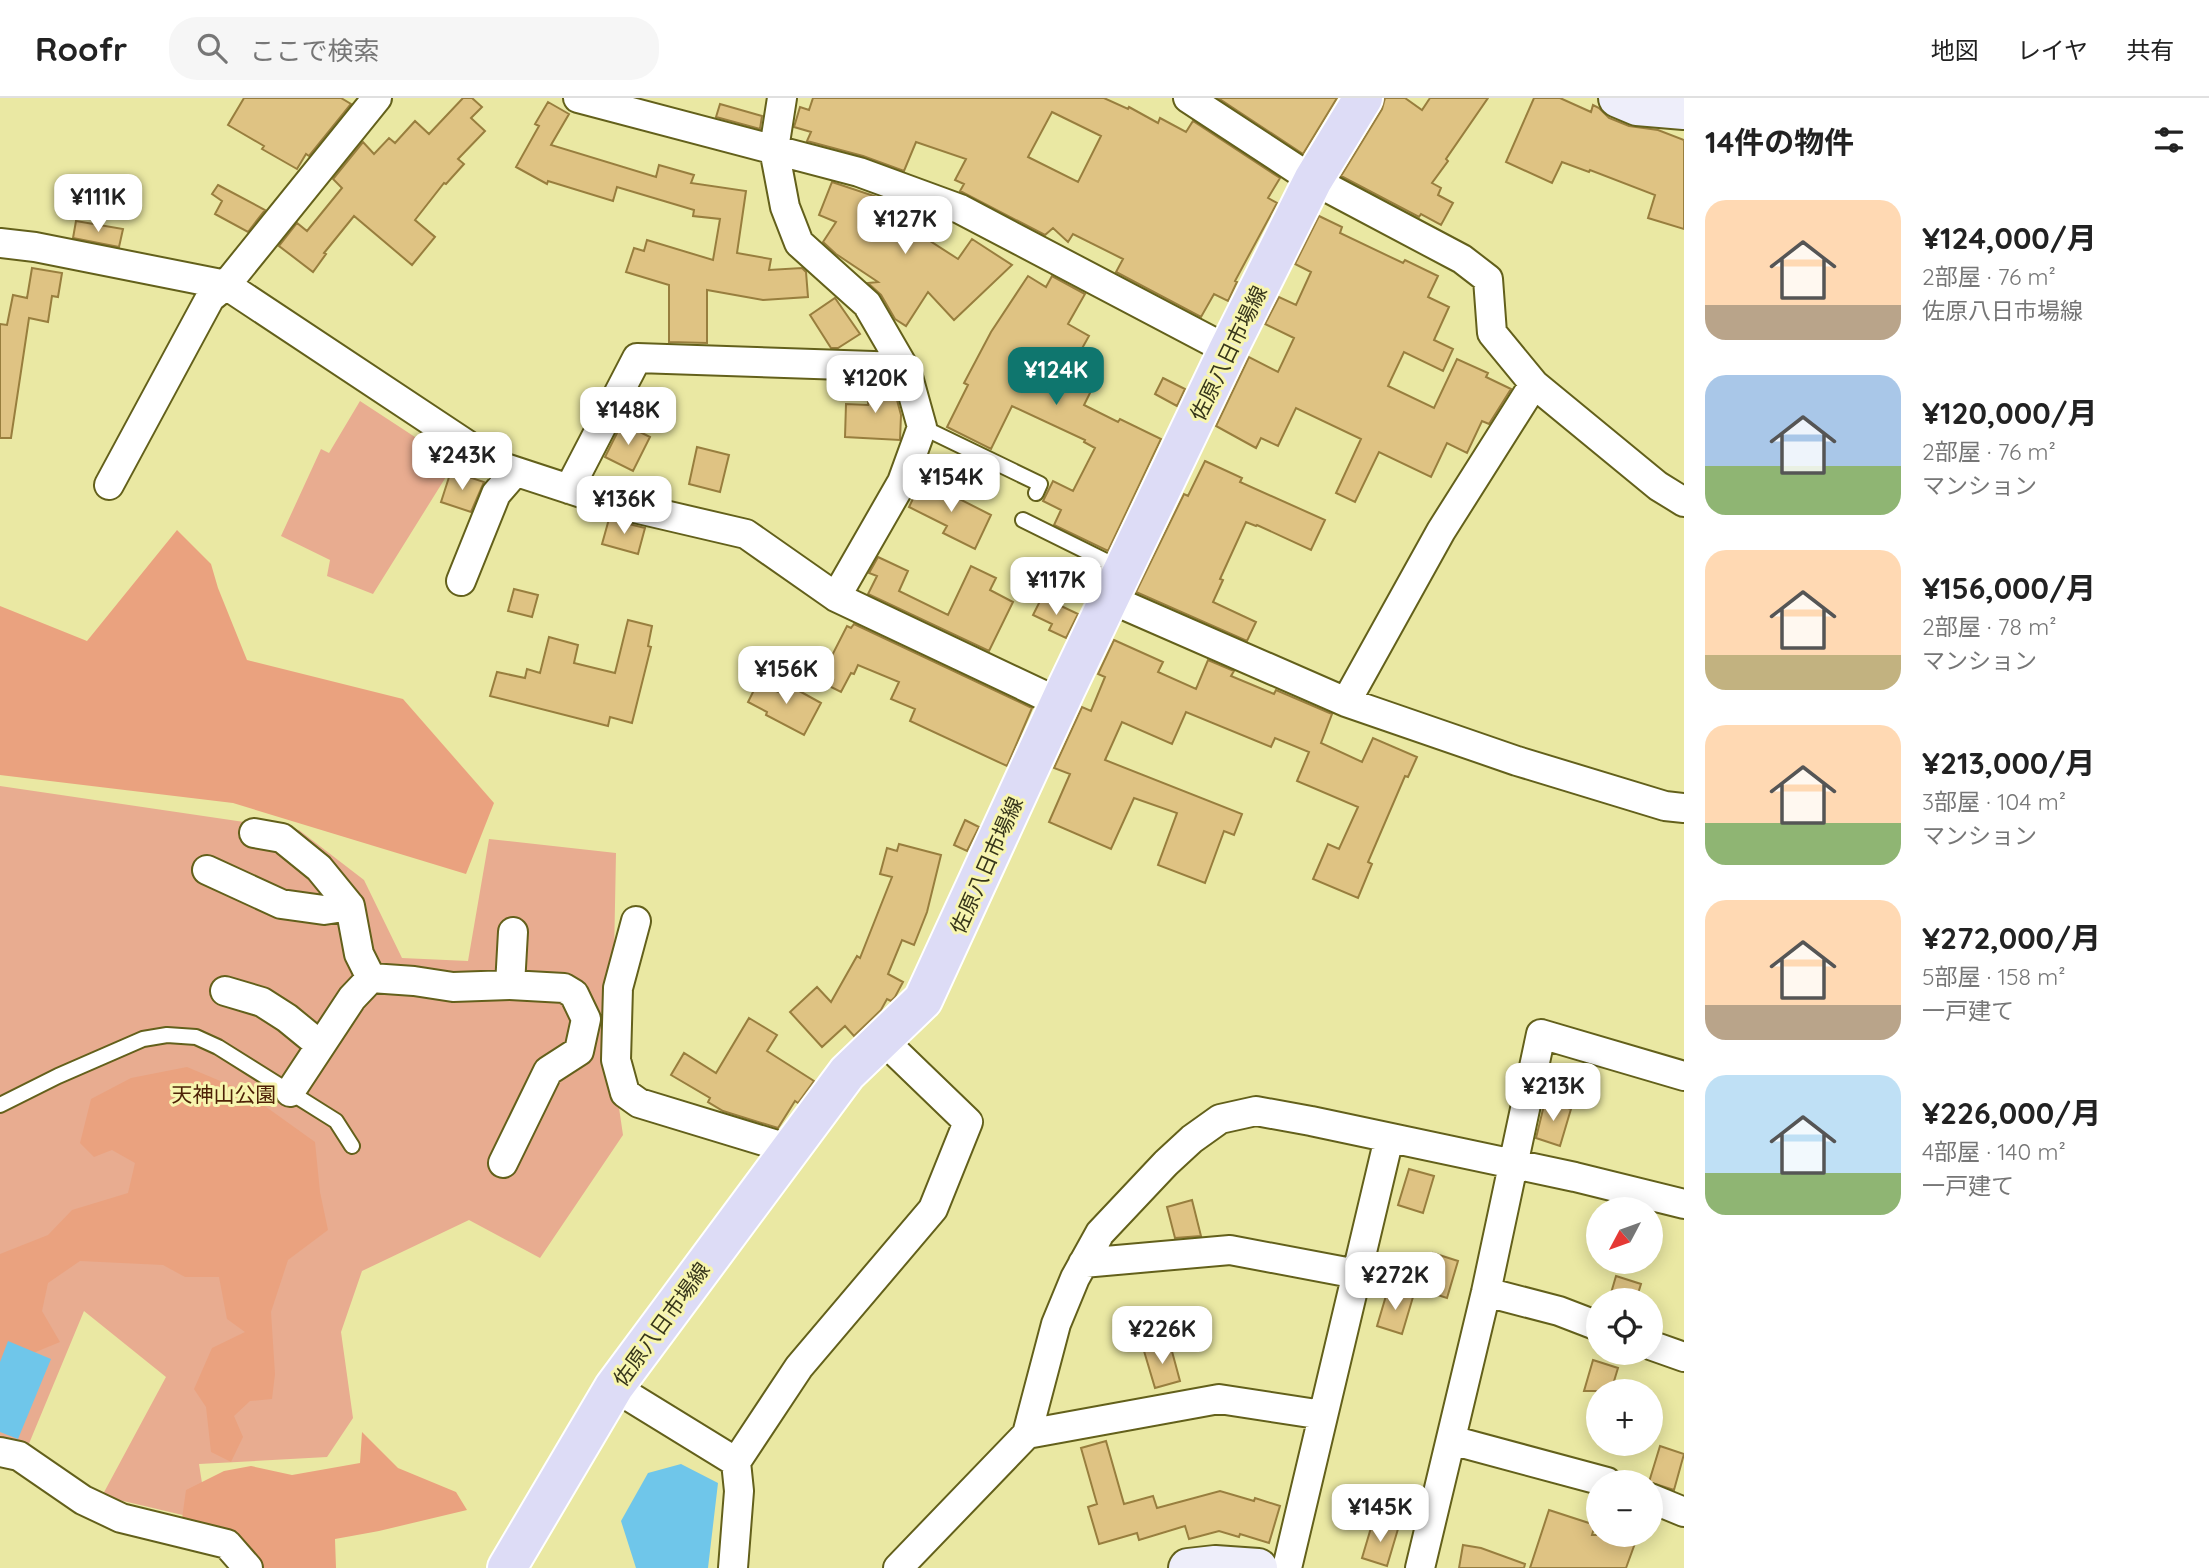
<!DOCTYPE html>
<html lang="ja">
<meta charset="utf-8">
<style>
body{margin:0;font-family:Quicksand,"Noto Sans JP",sans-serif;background:#f6f6f6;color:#222;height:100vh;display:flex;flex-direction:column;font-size:26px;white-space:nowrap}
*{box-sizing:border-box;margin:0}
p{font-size:23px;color:#767676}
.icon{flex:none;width:38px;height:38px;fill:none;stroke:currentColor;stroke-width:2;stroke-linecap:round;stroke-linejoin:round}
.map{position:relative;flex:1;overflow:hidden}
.details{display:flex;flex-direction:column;background:#fff;width:525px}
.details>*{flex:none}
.needle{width:46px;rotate:229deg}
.buttons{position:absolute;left:1586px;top:1099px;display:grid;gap:14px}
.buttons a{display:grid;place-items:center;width:77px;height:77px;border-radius:50%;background:#fff;box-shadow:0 4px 18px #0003;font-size:35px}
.price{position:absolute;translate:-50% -60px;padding:0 16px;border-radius:14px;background:#fff;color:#222;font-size:23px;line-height:46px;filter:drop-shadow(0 2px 4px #0008)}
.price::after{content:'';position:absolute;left:50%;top:42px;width:21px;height:16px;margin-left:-10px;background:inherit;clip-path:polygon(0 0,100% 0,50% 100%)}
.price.on{background:#0f766e;color:#fff}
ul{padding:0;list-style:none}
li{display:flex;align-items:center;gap:21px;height:175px;padding:0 21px}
li span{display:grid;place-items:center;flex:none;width:196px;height:140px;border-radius:21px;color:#555}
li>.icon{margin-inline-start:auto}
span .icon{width:84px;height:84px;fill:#fffc;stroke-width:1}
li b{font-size:30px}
h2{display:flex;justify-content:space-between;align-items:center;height:84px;padding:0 21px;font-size:30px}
header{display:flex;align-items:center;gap:42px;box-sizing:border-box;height:98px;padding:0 35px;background:#fff;border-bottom:2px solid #e0e0e0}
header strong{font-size:33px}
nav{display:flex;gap:38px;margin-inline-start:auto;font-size:24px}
.search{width:490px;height:63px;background:#f6f6f6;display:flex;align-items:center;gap:18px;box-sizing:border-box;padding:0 24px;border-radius:28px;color:#767676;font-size:26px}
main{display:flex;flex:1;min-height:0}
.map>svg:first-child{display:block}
.green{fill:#e8ac90}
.forest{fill:#eaa27f}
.water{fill:#6fc6ea}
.building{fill:#dfc383;stroke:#987e3e;stroke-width:2;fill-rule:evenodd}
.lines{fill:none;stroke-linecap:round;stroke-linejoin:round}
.lane-casing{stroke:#63601b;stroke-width:18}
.street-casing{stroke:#63601b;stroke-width:32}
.secondary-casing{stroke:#63601b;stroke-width:42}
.primary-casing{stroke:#fff;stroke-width:42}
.lane{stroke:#fff;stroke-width:14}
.street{stroke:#fff;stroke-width:28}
.secondary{stroke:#eeeefa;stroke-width:38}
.primary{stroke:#dddcf6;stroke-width:38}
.labels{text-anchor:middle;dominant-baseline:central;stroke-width:6;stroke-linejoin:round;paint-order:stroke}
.street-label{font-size:21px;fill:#37361a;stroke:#f7f5af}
.park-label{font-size:21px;fill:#4e2107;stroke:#f7f5af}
</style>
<header>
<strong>Roofr</strong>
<div class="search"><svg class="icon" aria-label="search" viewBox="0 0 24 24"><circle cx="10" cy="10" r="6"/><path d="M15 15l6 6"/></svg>ここで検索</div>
<nav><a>地図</a><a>レイヤ</a><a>共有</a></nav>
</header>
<main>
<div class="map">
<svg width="1684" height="1470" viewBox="0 0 1684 1470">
<rect width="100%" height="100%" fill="#eae8a3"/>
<!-- green -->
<path class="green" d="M360,303L444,358L449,374L373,496L327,478L330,462L281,438L321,351L329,355Z
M0,688L299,732L364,782L402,860L468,863L489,741L616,755L612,962L623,1037L540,1160L469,1122L362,1173L341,1234L353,1320L327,1359L199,1366L208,1423L102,1398L166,1279L84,1213L28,1348L0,1339Z"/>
<!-- forest -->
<path class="forest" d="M177,432L211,466L218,490L247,562L403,601L494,705L466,776L233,705L0,677V508L87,543Z
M187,969L244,993L315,1044L320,1094L328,1132L288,1162L271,1214L275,1276L272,1301L250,1303L234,1318L243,1339L231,1364L211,1354L206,1309L194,1291L212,1250L245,1234L227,1221L219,1179H185L163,1167L80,1163L48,1185L42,1213L60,1244L14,1263L0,1273V1156L48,1137L72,1112L128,1095L135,1065L112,1052L94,1059L80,1045L91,1001L131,980Z
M362,1334L398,1370L456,1394L467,1412L379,1433L335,1441L336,1470H259L182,1421L186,1392L224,1373L251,1368L292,1377L360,1365Z"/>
<!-- water -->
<path class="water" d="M8,1243L51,1261L18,1341L0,1334V1264Z
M681,1366L718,1385L708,1470H636L621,1423L648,1375Z"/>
<!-- building -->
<path class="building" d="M244,0H341L351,6L309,58L306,56L297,71L262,51L264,48L228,27Z
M463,0H472L482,9L471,20L485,33L458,61L464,66L446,86L444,85L415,122L435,139L412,167L354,118L324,155L326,156L313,174L279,148L297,125L307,133L342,90L333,81L363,44L374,56L389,40L395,45L415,23L429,36Z
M813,0H1104L1128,11L1129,9L1158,25L1160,20L1186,34L1193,23L1280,80L1268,100L1277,105L1235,183L1237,184L1228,203L1214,196L1201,219L1116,174L1123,161L1073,136L1068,144L1053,130L1045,137L960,93L964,86L955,82L966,61L916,44L904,73L863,58L807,43L811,34L794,29L800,9L809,12ZM1052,14L1101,38L1078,84L1028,59Z
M1218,0H1337L1303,56Z
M1385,0H1405L1422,12L1430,0H1488L1446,61L1448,63L1432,85L1441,90L1438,97L1453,105L1441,127L1421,116L1419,119L1341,78L1382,11Z
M1534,0H1560L1591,14L1593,7L1599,10L1609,20L1629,28L1658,32L1684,42V131L1648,120L1655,97L1590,72L1589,74L1562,64L1552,85L1506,64Z
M548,4L569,16L551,47L656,79L659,67L694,77L691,85L746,93L737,155L771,161L769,172L802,170L806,174L808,199L763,202L707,192V245L669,244V187L626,174L634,150L644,153L647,142L713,162L720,121L693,118L694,112L617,89L613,103L548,83L547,86L516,69L539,28L535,26Z
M720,6L762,18L760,31L716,19Z
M832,84L892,104L898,120L912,125L910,130L958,161L972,141L1012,167L954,222L928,194L906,228L895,221L881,197L868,185L878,184L836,156L823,144L836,124L819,117Z
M218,87L265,112L248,134L215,116L222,103L212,96Z
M1319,118L1342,129L1340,135L1403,165L1405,162L1438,178L1428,199L1449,209L1434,242L1453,251L1443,273L1404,254L1388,288L1434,310L1457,261L1488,275L1486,279L1511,291L1489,326L1482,323L1467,355L1447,345L1431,379L1379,354L1355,404L1336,395L1361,341L1296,310L1278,348L1261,340L1256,350L1216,328L1249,259L1278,274L1294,240L1265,226L1279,199L1296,207L1311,174L1295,166Z
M76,123L123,131L119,149L73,140Z
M32,170L62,175L58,199L52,198L48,224L29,220L11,340H0V226L7,227L13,197L27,200Z
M1028,178L1046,189L1052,178L1085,196L1068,226L1089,238L1075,263L1100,275L1084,307L1118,324L1120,321L1161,341L1108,453L1054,427L1061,412L1043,403L1053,383L1073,393L1095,350L1084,344L1085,342L1012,308L991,351L947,329L968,287L964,285L991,234Z
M835,200L860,236L838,250H831L810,217Z
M1163,280L1185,291L1177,308L1155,296Z
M869,284L892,285L891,302H897L901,317L900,342L845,339L846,306L868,307Z
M622,325L650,339L633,373L605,359Z
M697,349L729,357L720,394L689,386Z
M1205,363L1242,380L1240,384L1325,422L1311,452L1257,427L1256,428L1246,424L1220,481L1223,482L1213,504L1256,524L1247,543L1136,494L1184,396L1188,398Z
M451,373L484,384L471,414L441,404Z
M922,382L991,417L975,451L943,435L947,428L909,409Z
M609,421L645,430L638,456L602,446Z
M878,459L908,473L899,493L948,517L971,468L996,480L990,492L1013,504L989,553L868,496L877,478L869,475Z
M514,491L538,497L532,519L508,513Z
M1042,499L1078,516L1066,540L1049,532L1052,526L1033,517Z
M628,522L652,528L648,548L651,549L632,625L610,619L608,628L490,598L497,574L525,580L527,571L540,575L549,539L578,547L574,565L615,575Z
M854,526L1032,610L1007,668L910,623L915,611L891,601L899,584L858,567L854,576L851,575L841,594L819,583L847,528L851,530Z
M1114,542L1163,564L1158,574L1196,591L1208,562L1234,573L1231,578L1274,596L1276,592L1332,616L1321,645L1362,664L1373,640L1417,659L1408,679L1405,678L1368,764L1372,766L1358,800L1313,781L1328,746L1339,751L1358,709L1297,683L1309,654L1275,640L1271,649L1186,614L1172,646L1122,624L1105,662L1242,716L1234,737L1224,733L1205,785L1158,767L1177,715L1134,700L1111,751L1049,724L1070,676L1054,670L1082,609L1091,613L1105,579L1098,576Z
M758,584L778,594L783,584L821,605L804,637L766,617L767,614L748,604Z
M965,722L979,729L967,753L954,747Z
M899,746L941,757L927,814L914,847L902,842L888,876L903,884L895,899L891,903L887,901L881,912L854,938L845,928L822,949L790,914L817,889L831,904L857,858L860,860L892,779L880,776L887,750L897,753Z
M749,920L777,937L767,953L814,983L798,1005L795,1003L778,1030L723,1013L708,1004L710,1000L671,977L684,955L716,975Z
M1545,1003L1571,1011L1560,1048L1536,1040Z
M1409,1071L1434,1078L1423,1115L1398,1107Z
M1192,1102L1201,1138L1175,1140L1167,1109Z
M1433,1155L1458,1163L1447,1200L1422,1192Z
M1616,1178L1641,1186L1636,1202H1609Z
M1388,1191L1413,1199L1402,1236L1377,1228Z
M1170,1246L1180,1283L1155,1290L1144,1253Z
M1593,1262L1618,1270L1611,1293H1584Z
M1106,1343L1124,1406L1153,1398L1157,1410L1220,1393L1254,1403L1255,1400L1280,1408L1269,1445L1240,1436L1239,1439L1219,1433L1189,1441L1185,1428L1139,1442L1137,1435L1099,1446L1088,1409L1097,1406L1081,1350Z
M1660,1348L1684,1356L1674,1392L1649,1384Z
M1549,1412L1595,1427L1592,1437H1638L1626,1470H1530Z
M1373,1423L1398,1431L1387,1468L1362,1460Z
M1463,1447L1481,1450L1525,1466L1524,1470H1459Z"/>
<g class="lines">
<defs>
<path id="lane" d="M922,329L1040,386L1036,395
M1023,422L1122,471
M0,1007L58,978L143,941L167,937L196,939L218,949L336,1023L352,1048"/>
<path id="street" d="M578,0L859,74L960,111L1228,252
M782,0L774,51L785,109L799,145L867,206L907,275L922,329L902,384L836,499
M1188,0L1313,82L1462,161L1488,181L1492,235L1534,286L1658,388L1684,404
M0,145L35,149L226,187L499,368L609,404L746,436L836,499L1060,605
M109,387L210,200L226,187L377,0
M569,391L637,260L903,269
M461,483L496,396L515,374
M1110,501L1346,604L1517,663L1665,708L1684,710
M1346,604L1441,433L1534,286
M254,735L282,740L319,770L350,808L359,856L371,880
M207,772L281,806L324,812L350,808
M636,823L618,890L616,962L625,995L639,1005L790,1051
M371,880L414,883L453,889L510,887L564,890L574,896L586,921L579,953L548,973L503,1065
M510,887L513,834
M225,893L262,904L287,920L320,947
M290,994L352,900L371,880
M1083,1165L1230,1152L1357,1176
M1486,1194L1559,1213L1598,1228
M1650,1247L1684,1259
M614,1289L736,1364
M1027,1336L1219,1301L1323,1317
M1451,1342L1607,1384
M0,1354L19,1358L83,1402L121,1420L227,1446L248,1470
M1650,1400L1684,1414
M733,1470L739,1393L736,1364L799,1269L933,1111L968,1024L883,942
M898,1470L1027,1336L1056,1226L1075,1180L1100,1135L1166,1065L1192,1041L1220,1021L1256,1013L1311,1023L1575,1079L1684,1106
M1287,1470L1389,1040
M1420,1470L1486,1194L1541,936L1684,978"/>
<path id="secondary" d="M1618,0L1637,8L1684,12
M1188,1470L1215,1467L1258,1470"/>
<path id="primary" d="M507,1470L614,1289L847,975L923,902L1066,591L1228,252L1313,82L1363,0"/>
</defs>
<!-- lane casing -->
<use href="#lane" class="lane-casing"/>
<!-- street casing -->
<use href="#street" class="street-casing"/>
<!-- secondary casing -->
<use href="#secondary" class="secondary-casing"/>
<!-- primary casing -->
<use href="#primary" class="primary-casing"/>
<!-- lane -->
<use href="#lane" class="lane"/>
<!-- street -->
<use href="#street" class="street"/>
<!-- secondary -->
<use href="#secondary" class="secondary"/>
<!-- primary -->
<use href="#primary" class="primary"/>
</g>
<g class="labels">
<!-- street labels -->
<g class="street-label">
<text transform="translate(1228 255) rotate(-64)">佐原八日市場線</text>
<text transform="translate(986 767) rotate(-66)">佐原八日市場線</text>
<text transform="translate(661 1226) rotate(-54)">佐原八日市場線</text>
</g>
<!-- park labels -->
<g class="park-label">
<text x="224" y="996">天神山公園</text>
</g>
</g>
</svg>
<div class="buttons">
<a><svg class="needle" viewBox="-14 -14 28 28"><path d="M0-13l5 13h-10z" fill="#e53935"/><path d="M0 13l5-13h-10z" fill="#767676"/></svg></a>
<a><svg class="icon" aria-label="locate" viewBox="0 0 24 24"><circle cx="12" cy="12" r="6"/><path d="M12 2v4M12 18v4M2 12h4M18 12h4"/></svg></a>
<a>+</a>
<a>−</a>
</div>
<b class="price" style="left:98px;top:136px">¥111K</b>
<b class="price" style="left:905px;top:158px">¥127K</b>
<b class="price on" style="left:1056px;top:309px">¥124K</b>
<b class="price" style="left:875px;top:317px">¥120K</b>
<b class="price" style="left:628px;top:349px">¥148K</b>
<b class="price" style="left:462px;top:394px">¥243K</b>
<b class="price" style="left:951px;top:416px">¥154K</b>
<b class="price" style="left:624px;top:438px">¥136K</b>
<b class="price" style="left:1056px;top:519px">¥117K</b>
<b class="price" style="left:786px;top:608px">¥156K</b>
<b class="price" style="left:1553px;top:1025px">¥213K</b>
<b class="price" style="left:1395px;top:1214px">¥272K</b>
<b class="price" style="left:1162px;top:1268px">¥226K</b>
<b class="price" style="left:1380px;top:1446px">¥145K</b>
</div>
<section class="details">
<h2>14件の物件<svg class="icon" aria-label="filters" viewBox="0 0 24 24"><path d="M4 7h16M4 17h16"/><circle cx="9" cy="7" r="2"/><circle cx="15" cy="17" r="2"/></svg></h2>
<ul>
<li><span style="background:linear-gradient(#ffd9b3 75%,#b9a48a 0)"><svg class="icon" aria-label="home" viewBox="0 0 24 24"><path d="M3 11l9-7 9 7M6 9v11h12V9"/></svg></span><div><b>¥124,000/月</b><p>2部屋 · 76 m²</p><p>佐原八日市場線</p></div></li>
<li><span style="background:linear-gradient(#a9c7e8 65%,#8fb573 0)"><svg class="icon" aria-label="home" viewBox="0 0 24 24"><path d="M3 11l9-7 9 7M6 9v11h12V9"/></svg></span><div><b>¥120,000/月</b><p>2部屋 · 76 m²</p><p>マンション</p></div></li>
<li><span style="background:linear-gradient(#ffd9b3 75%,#c2b280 0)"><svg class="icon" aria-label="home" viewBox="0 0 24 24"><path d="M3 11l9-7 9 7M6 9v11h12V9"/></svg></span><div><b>¥156,000/月</b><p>2部屋 · 78 m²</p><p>マンション</p></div></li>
<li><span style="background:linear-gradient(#ffd9b3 70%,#8fb573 0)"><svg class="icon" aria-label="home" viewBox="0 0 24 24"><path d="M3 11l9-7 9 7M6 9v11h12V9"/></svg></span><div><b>¥213,000/月</b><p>3部屋 · 104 m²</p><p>マンション</p></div></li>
<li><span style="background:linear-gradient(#ffd9b3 75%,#b9a48a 0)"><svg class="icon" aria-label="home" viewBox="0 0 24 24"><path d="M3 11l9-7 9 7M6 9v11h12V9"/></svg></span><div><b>¥272,000/月</b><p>5部屋 · 158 m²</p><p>一戸建て</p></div></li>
<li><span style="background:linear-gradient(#bfe0f5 70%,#8fb573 0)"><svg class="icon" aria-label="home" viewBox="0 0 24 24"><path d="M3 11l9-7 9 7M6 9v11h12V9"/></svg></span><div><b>¥226,000/月</b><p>4部屋 · 140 m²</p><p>一戸建て</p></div></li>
</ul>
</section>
</main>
